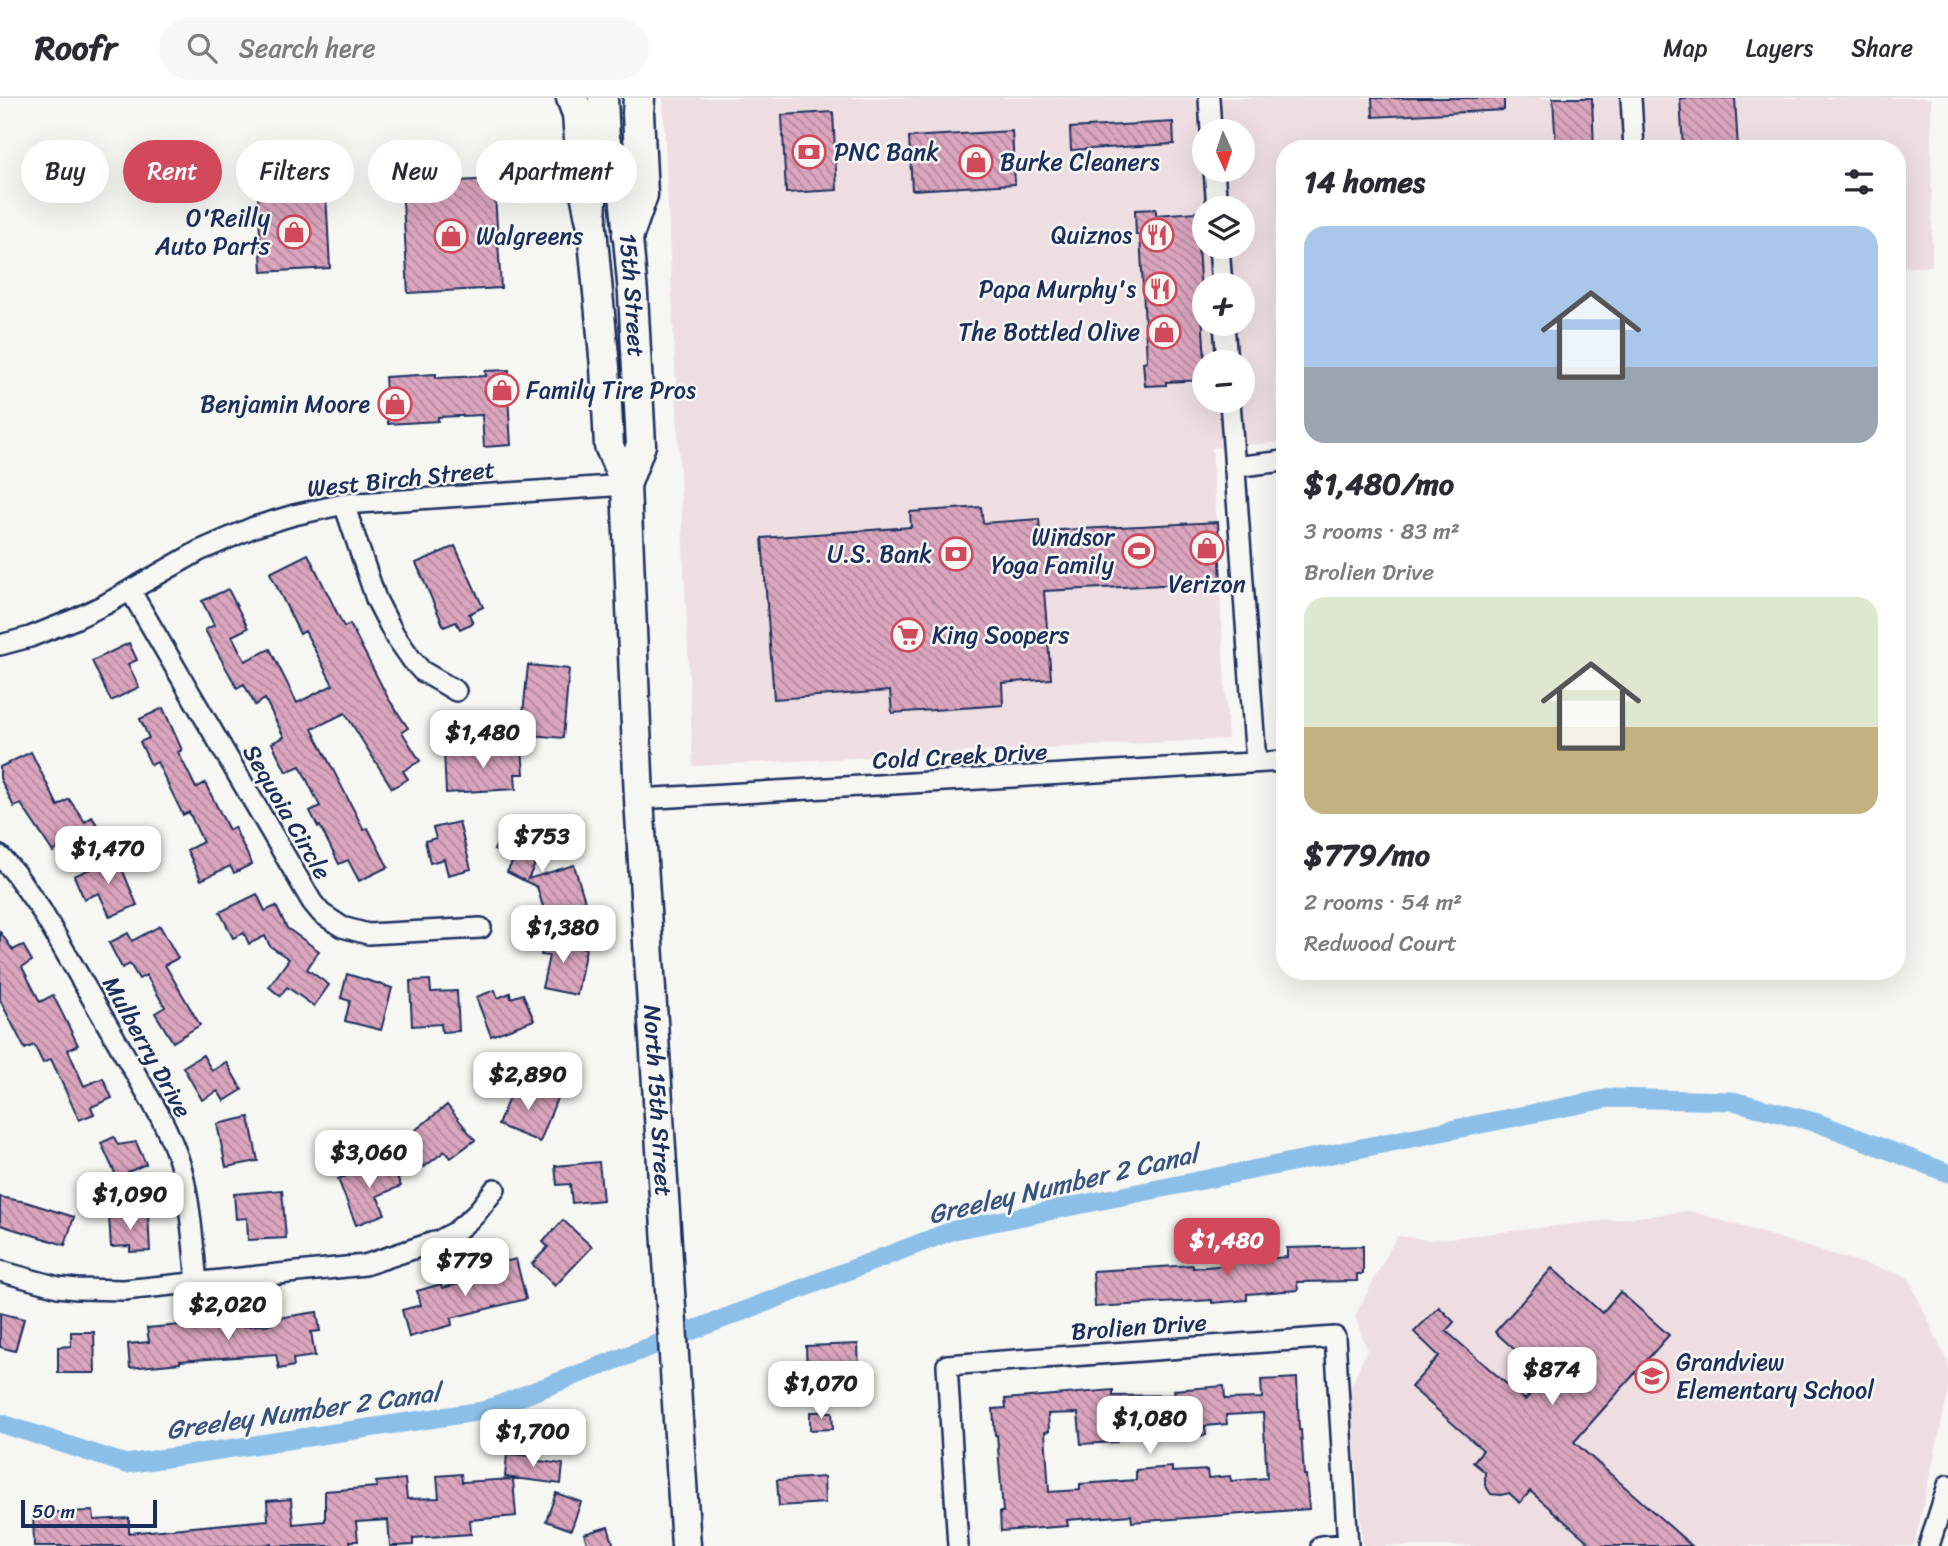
<!DOCTYPE html>
<meta charset="utf-8">
<style>
body{margin:0;font-family:Sriracha,sans-serif;background:#f7f7f7;color:#2b2b33;height:100vh;display:flex;flex-direction:column;font-size:26px;white-space:nowrap}
*{box-sizing:border-box;margin:0}
p{font-size:23px;color:#7c7c81}
.icon{flex:none;width:38px;height:38px;fill:none;stroke:currentColor;stroke-width:2;stroke-linecap:round;stroke-linejoin:round}
.map{position:relative;flex:1;overflow:hidden}
.details{position:absolute;left:1276px;top:42px;width:630px;height:840px;display:flex;flex-direction:column;background:#fff;border-radius:28px;box-shadow:0 7px 28px #0002}
.details>*{flex:none}
.hud{position:absolute;left:21px;top:42px;width:665px;height:63px;display:flex;gap:14px}
.needle{width:46px;rotate:177deg}
.fabs{position:absolute;left:1192px;top:21px;display:grid;gap:14px}
.fabs a{display:grid;place-items:center;width:63px;height:63px;border-radius:50%;background:#fff;box-shadow:0 7px 28px #0002;font-size:35px}
.scale{position:absolute;left:21px;bottom:18px;width:136px;box-sizing:border-box;padding-left:7px;border:4px solid #1b2f5e;border-top:0;font-size:19px;line-height:24px;white-space:nowrap;color:#1b2f5e;-webkit-text-stroke:5px #f6f6f2;paint-order:stroke}
.price{position:absolute;translate:-50% -60px;padding:0 16px;border-radius:14px;background:#fff;color:#222;font-size:23px;line-height:46px;filter:drop-shadow(0 2px 4px #0008)}
.price::after{content:'';position:absolute;left:50%;top:42px;width:21px;height:16px;margin-left:-10px;background:inherit;clip-path:polygon(0 0,100% 0,50% 100%)}
.price.active{background:#d1495b;color:#fff}
ul{padding:0;list-style:none}
li{display:grid;align-content:center;gap:14px;height:371px;padding:0 28px}
li span{display:grid;place-items:center;height:217px;border-radius:21px;color:#555}
li>.icon{margin-inline-start:auto}
span .icon{width:126px;height:126px;fill:#fffc;stroke-width:1}
li b{font-size:30px}
h2{display:flex;justify-content:space-between;align-items:center;height:84px;padding:0 28px;font-size:30px}
.chip{padding:0 24px;border-radius:32px;background:#fff;box-shadow:0 7px 28px #0002;font-size:24px;line-height:63px}
.chip.active{background:#d1495b;color:#fff}
header{display:flex;align-items:center;gap:42px;box-sizing:border-box;height:98px;padding:0 35px;background:#fff;border-bottom:2px solid #e1e1e2}
header strong{font-size:33px}
nav{display:flex;gap:38px;margin-inline-start:auto;font-size:24px}
.search{width:490px;height:63px;background:#f7f7f7;display:flex;align-items:center;gap:18px;box-sizing:border-box;padding:0 24px;border-radius:38px;color:#7c7c81;font-size:26px}
.map>svg:first-child{display:block}
.built{fill:#eedee2;fill-rule:evenodd}
.lines{fill:none;stroke-linecap:round;stroke-linejoin:round}
.canal{stroke:#8cbfe8;stroke-width:19}
.building{fill:url(#building-back-hatch);stroke:#1b2f5e;stroke-width:2;fill-rule:evenodd}
.street-casing{stroke:#1b2f5e;stroke-width:24}
.secondary-casing{stroke:#1b2f5e;stroke-width:33}
.primary-casing{stroke:#1b2f5e;stroke-width:35}
.street{stroke:#f6f6f2;stroke-width:19}
.secondary{stroke:#f6f6f2;stroke-width:28}
.primary{stroke:#f6f6f2;stroke-width:30}
.labels{text-anchor:middle;dominant-baseline:central;stroke-width:5;stroke-linejoin:round;paint-order:stroke}
.poi-label{font-size:24px;fill:#1b2f5e;stroke:#f6f6f2;text-anchor:end}
.street-label{font-size:24px;fill:#1b2f5e;stroke:#f6f6f2}
.water-label{font-size:26px;font-style:italic;fill:#375380;stroke:#f6f6f2}
</style>
<header>
<strong>Roofr</strong>
<div class="search"><svg class="icon" aria-label="search" viewBox="0 0 24 24"><circle cx="10" cy="10" r="6"/><path d="M15 15l6 6"/></svg>Search here</div>
<nav><a>Map</a><a>Layers</a><a>Share</a></nav>
</header>
<div class="map">
<svg width="1948" height="1448" viewBox="0 0 1948 1448">
<defs>
<pattern id="building-back-hatch" width="6" height="6" patternUnits="userSpaceOnUse" patternTransform="scale(1.75)"><rect width="6" height="6" fill="#daa5bd"/><path d="M-1 5l2 2M0 0l6 6M5-1l2 2" fill="none" stroke="#b0879d"/></pattern>
</defs>
<rect width="100%" height="100%" fill="#f6f6f2"/>
<filter id="ink" filterUnits="userSpaceOnUse"><feTurbulence type="fractalNoise" baseFrequency=".0143" numOctaves="2"/><feDisplacementMap in="SourceGraphic" scale="14" xChannelSelector="R" yChannelSelector="G"/><feConvolveMatrix kernelMatrix="1 2 1 2 8 2 1 2 1" color-interpolation-filters="sRGB"/></filter>
<g filter="url(#ink)">
<!-- built -->
<path class="built" d="M663,0H1931L1932,168L1897,170V51H1284V344L1212,350L1228,641L693,668ZM1204,33H1242V72H1204ZM1204,110H1242V149H1204ZM1204,187H1242V226H1204ZM1204,264H1242V303H1204Z
M1690,1113L1908,1179L1948,1265V1296L1914,1448H1363L1350,1291L1367,1252L1355,1218L1397,1138L1431,1142Z"/>
<g class="lines">
<!-- canal -->
<path class="canal" d="M0,1325L126,1366L483,1313L954,1132L1610,1000L1733,1003L1818,1025L1948,1075"/>
</g>
<!-- building -->
<path class="building" d="M1372,0H1504V12L1373,19Z
M1553,0H1592L1594,51H1556Z
M1680,0H1735L1738,51H1683Z
M833,14L837,92L786,95L782,17Z
M1173,24L1174,46L1071,52L1070,30Z
M1012,33L1015,86L912,92L909,39Z
M494,81L501,190L408,195L402,86Z
M326,95L330,170L262,174L258,98Z
M1156,111V117L1196,114L1205,264L1204,282L1166,284V287L1145,288L1143,264L1147,263L1140,137H1136L1135,112Z
M509,272L510,298H508L511,347L484,349L482,317L438,319V323L388,326L385,279L436,276V280L486,278L485,273Z
M981,409L983,425L1039,421L1040,433L1218,424L1221,484L1044,493L1051,581L1002,585L1003,607L892,615L890,593L774,601L762,440L911,429L910,414Z
M455,448L483,509L469,516L473,525L460,531L456,524L444,529L416,465Z
M308,456L344,529L350,526L388,600L408,630L402,634L420,663L403,673L408,681L392,690L345,615L312,631L364,732L368,730L388,769L359,783L348,762L339,766L320,728L318,729L310,713L320,708L300,668L286,674L272,645L284,639L265,601L255,607L244,586L237,590L205,532L214,527L202,503L228,491L248,530L232,538L245,563L270,551L297,605L333,587L305,533L300,536L270,475Z
M129,545L137,562L128,566L139,589L111,603L92,563Z
M528,567L569,571L563,640L521,636Z
M163,610L182,652L178,654L196,690L205,685L229,732L234,729L252,766L234,775L230,768L201,782L187,752L203,744L189,714L183,717L157,664L151,667L140,644L149,640L140,621Z
M522,650L524,676H515L516,691L446,695L444,654Z
M31,654L58,708L69,701L85,724L92,719L101,733L67,756L62,748L53,754L21,706L14,709L0,680V669Z
M459,724L471,771L448,777L444,761L430,765L425,743L436,740L433,730Z
M506,727L545,745L528,781L574,767L587,810L547,822L537,789L507,774L514,761L494,752Z
M117,759L137,807L110,819L99,795L84,801L74,778Z
M257,796L265,813L276,808L287,830L319,853L307,871L329,887L314,908L287,889L280,898L269,889L289,861L270,848L265,838L249,846L244,835L233,840L220,814Z
M160,828L178,860L165,867L200,927L173,944L155,915L165,909L146,877L139,881L130,866L122,870L109,845L128,835L132,843Z
M0,834L13,852L23,847L32,863L22,869L40,904L53,897L78,947L68,952L84,988L103,980L112,1000L91,1009L94,1016L79,1022L51,961L43,965L34,947L25,951L0,902Z
M546,836L570,841L569,847L586,850L577,897L542,890L549,858L541,857Z
M347,876L392,890L381,932L345,923L350,903L341,900Z
M430,882L431,894L457,893L459,933L442,934L441,926L412,928L410,883Z
M495,892L498,900L510,895L511,900L523,896L534,922L491,938L476,899Z
M203,957L212,973L226,964L242,992L224,1003L218,993L202,1002L183,969Z
M515,984L557,1000L540,1044L498,1027Z
M447,1007L475,1042L451,1060L445,1053L424,1069L403,1042Z
M249,1019L258,1063L226,1069L217,1026Z
M114,1039L118,1047L136,1044L146,1066L128,1074L131,1081L120,1086L101,1045Z
M390,1061L401,1088L377,1098L385,1116L356,1127L338,1081Z
M599,1064L603,1102L572,1105L570,1086L557,1087L555,1068Z
M282,1092L286,1140L248,1142L247,1120L236,1121L234,1096Z
M0,1099L26,1104L74,1119L65,1147L0,1127Z
M148,1115L150,1153L130,1154V1148L111,1149L109,1118Z
M563,1122L592,1149L555,1188L532,1166L548,1149L543,1144Z
M1363,1148V1176H1357V1183L1297,1184L1298,1192L1247,1196V1202L1212,1205V1202L1095,1209L1093,1173L1193,1167V1170L1229,1167L1228,1159L1248,1158V1162L1287,1159V1150Z
M516,1161L526,1201L451,1220L452,1227L409,1239L402,1212L421,1207L417,1193L441,1186L442,1190L486,1179L484,1169Z
M1552,1170L1602,1215L1620,1194L1669,1237L1574,1344L1692,1448H1593L1530,1393L1520,1405L1509,1395L1501,1397L1491,1396L1485,1387V1374L1473,1364L1483,1352L1411,1289L1439,1258L1414,1234L1439,1209L1454,1224L1446,1233L1525,1302L1545,1279L1495,1234Z
M317,1214L320,1233L311,1234L315,1258L293,1261L294,1268L279,1271L276,1256L180,1263V1265L130,1270L128,1246L149,1244L147,1230L237,1222V1229L272,1226L271,1221Z
M0,1215L24,1221L15,1253L0,1249Z
M71,1234H94L95,1275H58V1249L71,1248Z
M858,1246L859,1273L839,1274V1286L821,1287V1277H807L806,1248Z
M1297,1280L1299,1332H1301L1304,1377H1306L1309,1411L1132,1424L1131,1417L1067,1422L1068,1428L1001,1433L1000,1414H1003L997,1337H995L993,1311L1006,1310L1005,1301L1113,1292V1298L1175,1297L1174,1292L1224,1288L1225,1301L1262,1300L1261,1282ZM1078,1315L1081,1346L1117,1344L1116,1334L1189,1332L1190,1339L1206,1337L1205,1328L1227,1326L1226,1317L1263,1315L1267,1380L1231,1383L1230,1378L1208,1380L1207,1372L1172,1374V1369L1136,1372V1382L1080,1386V1392L1049,1394L1045,1334L1049,1333L1048,1316Z
M810,1314H832L833,1331L810,1332Z
M507,1356L532,1358V1362L563,1366L561,1386L505,1379Z
M461,1376L462,1384L513,1381L516,1418L470,1422L471,1436L413,1440V1447L397,1448H390L388,1422L356,1424L358,1443H350L351,1448H271V1446L248,1448H34L33,1415L93,1413L94,1422L129,1420V1435L268,1422L267,1403L291,1401L293,1426L325,1423V1393L377,1389L376,1384L405,1381L407,1401L439,1400L437,1378Z
M824,1379L825,1405L779,1408L777,1382Z
M556,1395L581,1404L571,1432L546,1423Z
M608,1429L614,1448H588L584,1436Z"/>
<g class="lines">
<defs>
<path id="street" d="M1209,0L1211,33
M1631,0L1634,51
M1214,72L1217,110
M1219,149L1222,187
M1224,226L1227,264
M1230,303L1256,664
M1234,369L1284,363
M344,406L376,501L394,536L412,562L422,573L456,593
M130,492L312,804L321,815L342,829L368,836L481,830
M0,547L30,539L75,521L106,506L199,453L254,429L294,417L344,406L626,387
M639,701L1284,663
M0,758L15,775L41,812L160,1018C168,1034 176,1052 181,1069C191,1107 193,1146 197,1185
M0,1173L58,1189L77,1191L124,1192L365,1167L440,1142L455,1134L475,1117L495,1091
M958,1448L947,1267L1335,1239L1348,1448
M1321,1448L1348,1446
M1929,1448L1948,1387"/>
<g id="secondary">
<path id="s1" d="M603,0L605,43L594,71L591,120L605,269L609,348L626,387L639,701L686,1448"/>
<path id="s2" d="M605,43L622,73L633,196L641,347L626,387"/>
</g>
<path id="primary" d="M572,0L578,16L583,80L591,120
M628,137L642,97L638,15L639,0"/>
</defs>
<!-- street casing -->
<use href="#street" class="street-casing"/>
<!-- secondary casing -->
<use href="#secondary" class="secondary-casing"/>
<!-- primary casing -->
<use href="#primary" class="primary-casing"/>
<!-- street -->
<use href="#street" class="street"/>
<!-- secondary -->
<use href="#secondary" class="secondary"/>
<!-- primary -->
<use href="#primary" class="primary"/>
</g>
</g>
<!-- icons -->
<defs>
<symbol id="bank-ring" viewBox="-11 -11 22 22"><circle r="9.5" fill="#f6f6f2" stroke="#d1495b" stroke-width="1.5"/><path d="M-6-4H6V4H-6ZM0-2.3a2.3 2.3 0 1 0 0 4.6a2.3 2.3 0 1 0 0-4.6Z" fill="#d1495b"/></symbol>
<symbol id="shop-ring" viewBox="-11 -11 22 22"><circle r="9.5" fill="#f6f6f2" stroke="#d1495b" stroke-width="1.5"/><path d="M-5-2.5h2.3a2.7 3.5 0 0 1 5.4 0H5L5.5 6h-11ZM-1.5-2.5h3a1.5 2.3 0 0 0-3 0Z" fill="#d1495b"/></symbol>
<symbol id="restaurant-ring" viewBox="-11 -11 22 22"><circle r="9.5" fill="#f6f6f2" stroke="#d1495b" stroke-width="1.5"/><path d="M-5-6h1v4h1v-4h1v4h1v-4h1v5L-1.5 .5V6h-2V.5L-5-1ZM5-6V6H3V1.5H1.5Q1.5-4 5-6Z" fill="#d1495b"/></symbol>
<symbol id="stadium-ring" viewBox="-11 -11 22 22"><circle r="9.5" fill="#f6f6f2" stroke="#d1495b" stroke-width="1.5"/><path d="M0-5a6.5 5 0 1 0 0 10a6.5 5 0 1 0 0-10ZM-3.5-1.8h7v3.6h-7Z" fill="#d1495b"/></symbol>
<symbol id="supermarket-ring" viewBox="-11 -11 22 22"><circle r="9.5" fill="#f6f6f2" stroke="#d1495b" stroke-width="1.5"/><path d="M-6-5.5h2.5l.6 2H6L4.5 2H-2.5L-4.4-4H-6ZM-1.5 3.2a1.3 1.3 0 1 0 .1 0ZM3 3.2a1.3 1.3 0 1 0 .1 0Z" fill="#d1495b"/></symbol>
<symbol id="school-ring" viewBox="-11 -11 22 22"><circle r="9.5" fill="#f6f6f2" stroke="#d1495b" stroke-width="1.5"/><path d="M0-5L7-2L0 1L-7-2ZM-4 1L0 2.5L4 1V4Q0 6-4 4Z" fill="#d1495b"/></symbol>
</defs>
<g fill-rule="evenodd">
<use href="#bank-ring" x="790" y="35" width="38" height="38"/>
<use href="#shop-ring" x="957" y="45" width="38" height="38"/>
<use href="#shop-ring" x="275" y="115" width="38" height="38"/>
<use href="#restaurant-ring" x="1138" y="118" width="38" height="38"/>
<use href="#shop-ring" x="432" y="119" width="38" height="38"/>
<use href="#restaurant-ring" x="1141" y="172" width="38" height="38"/>
<use href="#shop-ring" x="1145" y="215" width="38" height="38"/>
<use href="#shop-ring" x="483" y="273" width="38" height="38"/>
<use href="#shop-ring" x="376" y="287" width="38" height="38"/>
<use href="#shop-ring" x="1188" y="431" width="38" height="38"/>
<use href="#stadium-ring" x="1120" y="434" width="38" height="38"/>
<use href="#bank-ring" x="937" y="437" width="38" height="38"/>
<use href="#supermarket-ring" x="889" y="518" width="38" height="38"/>
<use href="#school-ring" x="1633" y="1259" width="38" height="38"/>
</g>
<g class="labels">
<!-- poi labels -->
<g class="poi-label">
<text x="834" y="54" text-anchor="start">PNC Bank</text>
<text x="1000" y="64" text-anchor="start">Burke Cleaners</text>
<text x="270" y="120">O'Reilly<tspan x="270" dy="28">Auto Parts</tspan></text>
<text x="1132" y="137">Quiznos</text>
<text x="476" y="138" text-anchor="start">Walgreens</text>
<text x="1136" y="191">Papa Murphy's</text>
<text x="1140" y="234">The Bottled Olive</text>
<text x="526" y="292" text-anchor="start">Family Tire Pros</text>
<text x="370" y="306">Benjamin Moore</text>
<text x="1114" y="439">Windsor<tspan x="1114" dy="28">Yoga Family</tspan></text>
<text x="932" y="456">U.S. Bank</text>
<text x="1207" y="486" text-anchor="middle">Verizon</text>
<text x="932" y="537" text-anchor="start">King Soopers</text>
<text x="1676" y="1264" text-anchor="start">Grandview<tspan x="1676" dy="28">Elementary School</tspan></text>
</g>
<!-- street labels -->
<g class="street-label">
<text stroke="none"><textPath href="#s2" startOffset="159">15th Street</textPath></text>
<text transform="translate(401 381) rotate(-6)">West Birch Street</text>
<text transform="translate(960 658) rotate(-3)">Cold Creek Drive</text>
<text transform="translate(287 714) rotate(60)">Sequoia Circle</text>
<text transform="translate(147 949) rotate(61)">Mulberry Drive</text>
<text stroke="none"><textPath href="#s1" startOffset="1010">North 15th Street</textPath></text>
<text transform="translate(1139 1229) rotate(-4)">Brolien Drive</text>
</g>
<!-- water labels -->
<g class="water-label">
<text transform="translate(1063 1086) rotate(-13)">Greeley Number 2 Canal</text>
<text transform="translate(303 1313) rotate(-8)">Greeley Number 2 Canal</text>
</g>
</g>
</svg>
<div class="fabs">
<a><svg class="needle" viewBox="-14 -14 28 28"><path d="M0-13l5 13h-10z" fill="#e53935"/><path d="M0 13l5-13h-10z" fill="#7c7c81"/></svg></a>
<a><svg class="icon" aria-label="layers" viewBox="0 0 24 24"><path d="M12 4l9 5-9 5-9-5zM3 14l9 5 9-5"/></svg></a>
<a>+</a>
<a>−</a>
</div>
<div class="scale">50 m</div>
<b class="price" style="left:483px;top:672px">$1,480</b>
<b class="price" style="left:542px;top:776px">$753</b>
<b class="price" style="left:108px;top:788px">$1,470</b>
<b class="price" style="left:563px;top:867px">$1,380</b>
<b class="price" style="left:528px;top:1014px">$2,890</b>
<b class="price" style="left:369px;top:1092px">$3,060</b>
<b class="price" style="left:130px;top:1134px">$1,090</b>
<b class="price active" style="left:1227px;top:1180px">$1,480</b>
<b class="price" style="left:465px;top:1200px">$779</b>
<b class="price" style="left:228px;top:1244px">$2,020</b>
<b class="price" style="left:1552px;top:1309px">$874</b>
<b class="price" style="left:821px;top:1323px">$1,070</b>
<b class="price" style="left:1150px;top:1358px">$1,080</b>
<b class="price" style="left:533px;top:1371px">$1,700</b>
<div class="hud">
<a class="chip">Buy</a>
<a class="chip active">Rent</a>
<a class="chip">Filters</a>
<a class="chip">New</a>
<a class="chip">Apartment</a>
</div>
<section class="details">
<h2>14 homes<svg class="icon" aria-label="filters" viewBox="0 0 24 24"><path d="M4 7h16M4 17h16"/><circle cx="9" cy="7" r="2"/><circle cx="15" cy="17" r="2"/></svg></h2>
<ul>
<li><span style="background:linear-gradient(#a9c7e8 65%,#9aa5b1 0)"><svg class="icon" aria-label="home" viewBox="0 0 24 24"><path d="M3 11l9-7 9 7M6 9v11h12V9"/></svg></span><div><b>$1,480/mo</b><p>3 rooms · 83 m²</p><p>Brolien Drive</p></div></li>
<li><span style="background:linear-gradient(#dfe7d0 60%,#c2b280 0)"><svg class="icon" aria-label="home" viewBox="0 0 24 24"><path d="M3 11l9-7 9 7M6 9v11h12V9"/></svg></span><div><b>$779/mo</b><p>2 rooms · 54 m²</p><p>Redwood Court</p></div></li>
</ul>
</section>
</div>
